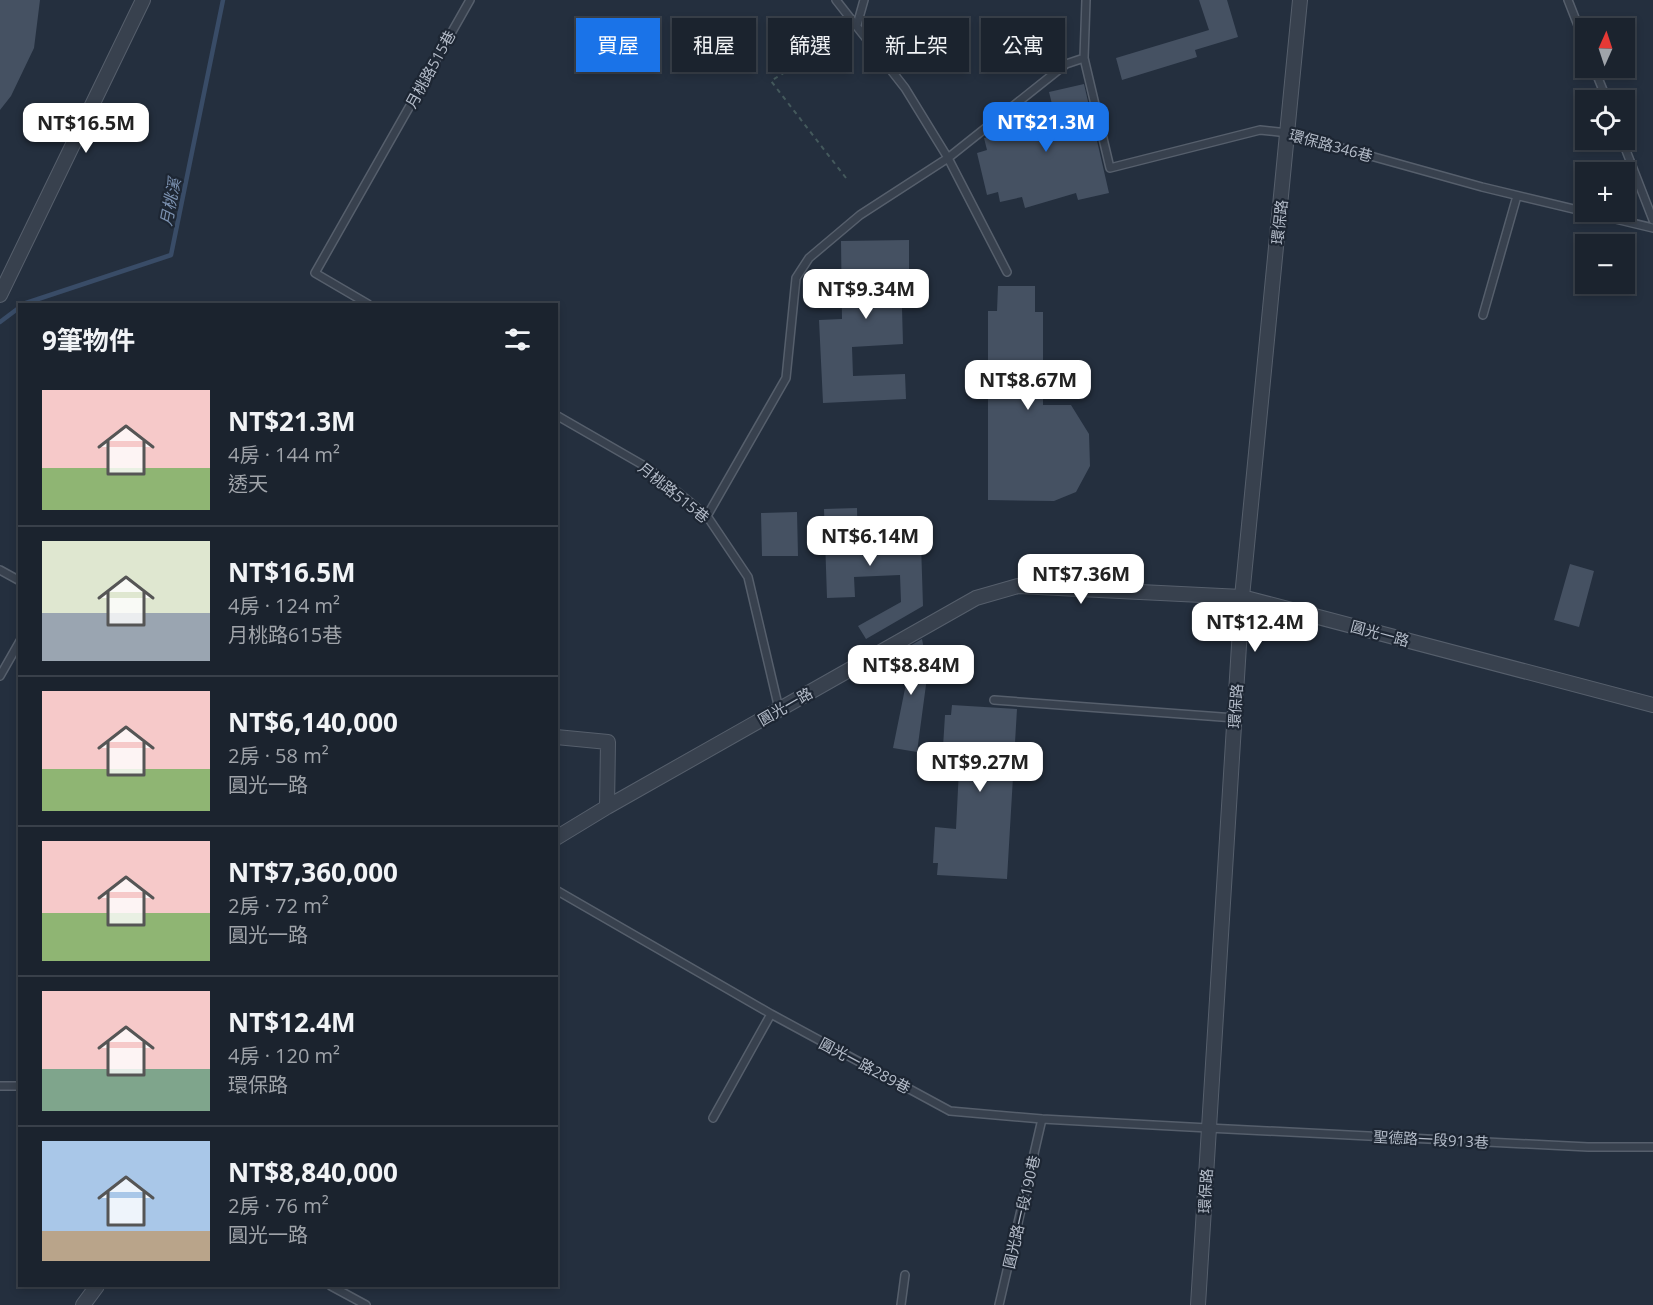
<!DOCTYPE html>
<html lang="zh-TW">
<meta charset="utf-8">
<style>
body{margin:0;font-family:"Open Sans","Noto Sans TC",sans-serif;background:#282f3a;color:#f1f3f6;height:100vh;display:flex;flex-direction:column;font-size:22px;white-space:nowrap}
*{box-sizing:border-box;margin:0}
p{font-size:20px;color:#a0a4aa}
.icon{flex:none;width:33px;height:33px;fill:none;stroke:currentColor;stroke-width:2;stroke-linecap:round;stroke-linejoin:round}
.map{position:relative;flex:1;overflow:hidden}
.side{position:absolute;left:18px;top:303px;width:540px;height:984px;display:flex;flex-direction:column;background:#1b232e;border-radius:0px;box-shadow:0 3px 9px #0003,0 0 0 2px #39404a}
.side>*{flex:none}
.top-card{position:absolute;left:576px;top:18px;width:570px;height:54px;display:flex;gap:12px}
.needle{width:39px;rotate:3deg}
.tools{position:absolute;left:1575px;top:18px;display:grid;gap:12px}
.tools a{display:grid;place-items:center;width:60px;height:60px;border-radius:0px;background:#1b232e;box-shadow:0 3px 9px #0003,0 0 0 2px #39404a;font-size:30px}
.price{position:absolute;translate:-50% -51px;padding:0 14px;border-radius:12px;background:#fff;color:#222;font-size:20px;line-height:39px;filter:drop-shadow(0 2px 3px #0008)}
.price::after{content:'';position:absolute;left:50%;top:36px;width:18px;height:14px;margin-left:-9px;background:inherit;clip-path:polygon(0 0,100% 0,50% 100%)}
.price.on{background:#1a73e8;color:#fff}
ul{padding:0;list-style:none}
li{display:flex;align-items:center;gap:18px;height:150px;padding:0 24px}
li+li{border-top:2px solid #39404a}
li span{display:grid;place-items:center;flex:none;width:168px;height:120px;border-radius:0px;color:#555}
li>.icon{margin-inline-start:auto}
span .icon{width:72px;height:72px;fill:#fffc;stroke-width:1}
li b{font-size:26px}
h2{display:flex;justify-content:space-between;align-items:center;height:72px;padding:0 24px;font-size:26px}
.tag{padding:0 21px;border-radius:0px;background:#1b232e;box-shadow:0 3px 9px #0003,0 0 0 2px #39404a;font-size:21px;line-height:54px}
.tag.on{background:#1a73e8;color:#fff}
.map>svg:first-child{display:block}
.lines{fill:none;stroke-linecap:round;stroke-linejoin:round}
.stream{stroke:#394c67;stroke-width:4.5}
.building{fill:#455162}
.service-casing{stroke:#565f6c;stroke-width:10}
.minor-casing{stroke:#565f6c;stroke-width:16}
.path{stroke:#44595c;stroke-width:2;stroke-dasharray:4.5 4.5;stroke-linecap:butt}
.service{stroke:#38414e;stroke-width:7}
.minor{stroke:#38414e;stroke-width:14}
.labels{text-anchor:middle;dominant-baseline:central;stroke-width:4.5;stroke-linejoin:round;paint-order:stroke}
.street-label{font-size:15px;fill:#b4bcc9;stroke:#1d2633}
.water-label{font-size:16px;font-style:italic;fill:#7c92b1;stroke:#1d2633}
</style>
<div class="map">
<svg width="1653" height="1305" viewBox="0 0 1653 1305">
<rect width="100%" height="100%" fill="#242f3e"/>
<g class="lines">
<!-- stream -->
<path class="stream" d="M23,304L171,255L223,0
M0,322L20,307"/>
</g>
<!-- building -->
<path class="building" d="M0,0H40L34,48L11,96L0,110Z
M1199,0H1227L1238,37L1195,50L1197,57L1122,80L1116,58L1209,30Z
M1084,84L1109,193L1078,200L1076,193L1025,208L1022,197L1000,202L998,192L987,195L977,153L987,150L984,138L1006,133L1003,121L1011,115L1053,108L1049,92Z
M909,240V308H902L903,344L852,347L853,376L905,374L906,399L823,403L819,320L842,319L841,241Z
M998,286H1035V312H1043V405H1071L1089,434L1090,466L1076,492L1054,501L988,500V311H997Z
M857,508L858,545L921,543L923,606L866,639L858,626L901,602L900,575L854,577L855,597L827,598L824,509Z
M797,512L798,556H762L761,513Z
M1570,564L1594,571L1579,627L1554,620Z
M922,639L925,655H930L917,752L893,748L912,654L884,669L880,663Z
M952,705L1017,709L1007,879L937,875L938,863H933L935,827L956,829L960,749L943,747L945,715H951Z"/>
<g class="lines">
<defs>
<path id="service" d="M836,0L905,88L948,158L1007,272
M1086,0L1084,58L1110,168L1260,130L1288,133L1482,187L1653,228
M1568,0L1586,46
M857,25L864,0
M1594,68L1607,100
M1622,140L1653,220
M368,304L315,273L470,0
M1483,315L1517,196
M556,415L648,468L707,516L748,577L779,709
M707,516L786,378L796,278L809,258L860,215L948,158L1066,64L1084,58
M0,570L20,581
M0,676L20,641
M994,700L1235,718
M556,890L771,1014L950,1111L1042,1119L1208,1128L1588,1147H1653
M0,1086H20
M713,1118L771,1014
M331,1286L366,1305
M901,1305L905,1275
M999,1305L1042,1119"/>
<path id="minor" d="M0,295L143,0
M556,737L608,742L607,807
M556,838L607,807L976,598L1018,586L1242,597L1653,705
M83,1305L97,1286
M1198,1305L1242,597L1300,0"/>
</defs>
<!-- service casing -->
<use href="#service" class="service-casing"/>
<!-- minor casing -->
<use href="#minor" class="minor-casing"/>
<!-- path -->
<path class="path" d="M846,178L771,81L847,32"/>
<!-- service -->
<use href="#service" class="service"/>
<!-- minor -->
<use href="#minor" class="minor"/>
</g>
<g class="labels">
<!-- street labels -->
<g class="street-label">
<text transform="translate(430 69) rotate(-61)">月桃路515巷</text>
<text transform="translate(1331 145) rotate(15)">環保路346巷</text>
<text transform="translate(1279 222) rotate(-84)">環保路</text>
<text transform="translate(674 492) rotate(39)">月桃路515巷</text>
<text transform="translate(1380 633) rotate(15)">圓光一路</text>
<text transform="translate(785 706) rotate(-30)">圓光一路</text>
<text transform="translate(1235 706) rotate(-86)">環保路</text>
<text transform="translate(865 1065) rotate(28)">圓光一路289巷</text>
<text transform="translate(1431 1139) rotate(3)">聖德路一段913巷</text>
<text transform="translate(1205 1191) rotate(-87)">環保路</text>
<text transform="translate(1021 1212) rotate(-77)">圓光路一段190巷</text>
</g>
<!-- water labels -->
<g class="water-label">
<text transform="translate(170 202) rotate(-79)">月桃溪</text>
</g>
</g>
</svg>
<div class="tools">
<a><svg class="needle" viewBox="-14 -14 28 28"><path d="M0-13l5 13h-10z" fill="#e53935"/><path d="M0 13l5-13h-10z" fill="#a0a4aa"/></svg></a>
<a><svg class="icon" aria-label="locate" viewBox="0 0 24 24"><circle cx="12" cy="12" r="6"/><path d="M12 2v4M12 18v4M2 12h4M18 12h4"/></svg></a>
<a>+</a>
<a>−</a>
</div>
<b class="price on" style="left:1046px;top:153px">NT$21.3M</b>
<b class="price" style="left:86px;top:154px">NT$16.5M</b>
<b class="price" style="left:866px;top:320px">NT$9.34M</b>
<b class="price" style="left:1028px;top:411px">NT$8.67M</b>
<b class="price" style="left:870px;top:567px">NT$6.14M</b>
<b class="price" style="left:1081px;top:605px">NT$7.36M</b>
<b class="price" style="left:1255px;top:653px">NT$12.4M</b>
<b class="price" style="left:911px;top:696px">NT$8.84M</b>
<b class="price" style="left:980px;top:793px">NT$9.27M</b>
<div class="top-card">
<a class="tag on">買屋</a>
<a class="tag">租屋</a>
<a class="tag">篩選</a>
<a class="tag">新上架</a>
<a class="tag">公寓</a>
</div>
<section class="side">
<h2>9筆物件<svg class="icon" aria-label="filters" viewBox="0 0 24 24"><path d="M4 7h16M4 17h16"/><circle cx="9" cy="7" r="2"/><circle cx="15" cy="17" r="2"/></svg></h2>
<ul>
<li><span style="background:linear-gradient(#f6c9c9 65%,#8fb573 0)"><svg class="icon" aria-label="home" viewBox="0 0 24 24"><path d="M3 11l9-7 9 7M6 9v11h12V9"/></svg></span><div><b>NT$21.3M</b><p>4房 · 144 m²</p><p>透天</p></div></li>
<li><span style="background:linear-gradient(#dfe7d0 60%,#9aa5b1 0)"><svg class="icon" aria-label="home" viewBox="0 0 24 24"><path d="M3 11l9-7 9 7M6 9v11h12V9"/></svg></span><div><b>NT$16.5M</b><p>4房 · 124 m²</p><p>月桃路615巷</p></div></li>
<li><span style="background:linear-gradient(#f6c9c9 65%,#8fb573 0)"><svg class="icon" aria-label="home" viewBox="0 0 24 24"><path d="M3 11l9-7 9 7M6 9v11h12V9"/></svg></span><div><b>NT$6,140,000</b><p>2房 · 58 m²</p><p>圓光一路</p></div></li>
<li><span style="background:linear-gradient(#f6c9c9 60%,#8fb573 0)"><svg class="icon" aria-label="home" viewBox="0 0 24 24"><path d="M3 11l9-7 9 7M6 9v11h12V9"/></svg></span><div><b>NT$7,360,000</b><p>2房 · 72 m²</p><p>圓光一路</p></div></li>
<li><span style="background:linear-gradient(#f6c9c9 65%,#7fa58c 0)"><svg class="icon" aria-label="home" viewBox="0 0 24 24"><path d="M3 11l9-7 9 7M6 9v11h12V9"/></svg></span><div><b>NT$12.4M</b><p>4房 · 120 m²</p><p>環保路</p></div></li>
<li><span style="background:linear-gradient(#a9c7e8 75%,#b9a48a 0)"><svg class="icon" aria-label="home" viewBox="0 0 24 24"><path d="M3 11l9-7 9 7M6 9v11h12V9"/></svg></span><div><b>NT$8,840,000</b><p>2房 · 76 m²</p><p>圓光一路</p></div></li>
</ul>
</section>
</div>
